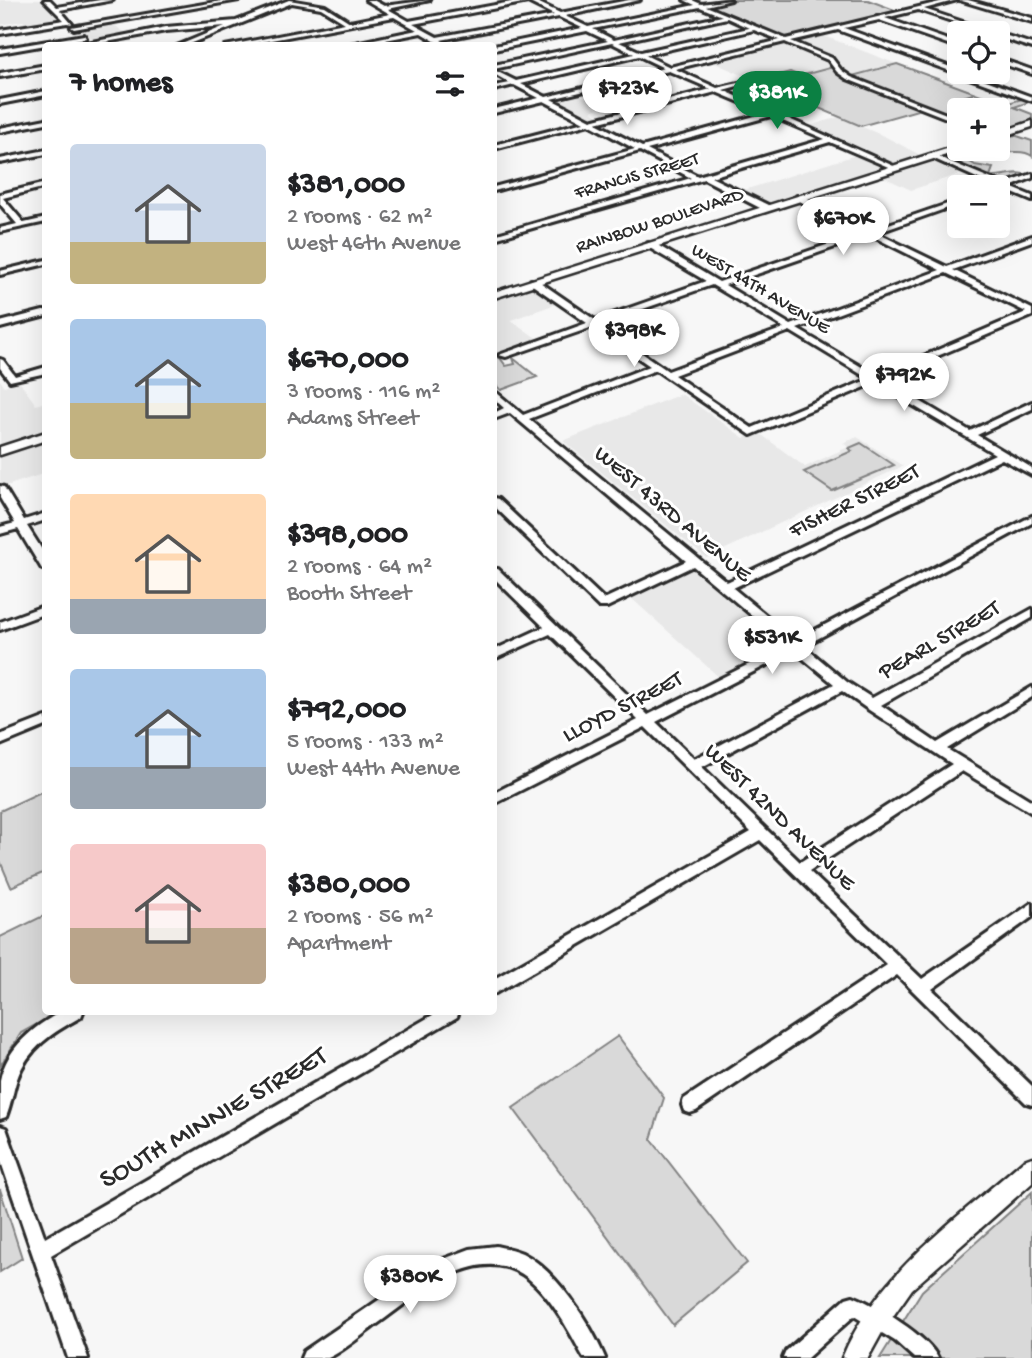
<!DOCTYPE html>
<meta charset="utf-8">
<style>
body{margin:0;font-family:"Gochi Hand",sans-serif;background:#f6f6f6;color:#202124;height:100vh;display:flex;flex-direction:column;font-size:26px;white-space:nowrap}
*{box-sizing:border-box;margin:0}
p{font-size:23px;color:#757577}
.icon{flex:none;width:38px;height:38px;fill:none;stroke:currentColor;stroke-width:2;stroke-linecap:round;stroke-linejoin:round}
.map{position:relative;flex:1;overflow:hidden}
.panel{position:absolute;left:42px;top:42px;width:455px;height:973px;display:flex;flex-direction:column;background:#fff;border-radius:7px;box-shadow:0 7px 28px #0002}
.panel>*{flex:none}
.fabs{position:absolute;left:947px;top:21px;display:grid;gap:14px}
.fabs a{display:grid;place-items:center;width:63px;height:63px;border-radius:7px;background:#fff;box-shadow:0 7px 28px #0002;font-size:35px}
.price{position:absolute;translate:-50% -60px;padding:0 16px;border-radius:24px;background:#fff;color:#222;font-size:23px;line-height:46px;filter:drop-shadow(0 2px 4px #0008)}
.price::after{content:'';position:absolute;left:50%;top:42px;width:21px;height:16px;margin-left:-10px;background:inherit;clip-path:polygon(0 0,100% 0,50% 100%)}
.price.active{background:#0b8043;color:#fff}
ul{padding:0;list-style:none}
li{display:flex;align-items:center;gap:21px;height:175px;padding:0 28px}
li span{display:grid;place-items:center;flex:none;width:196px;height:140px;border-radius:7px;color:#555}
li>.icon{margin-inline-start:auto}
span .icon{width:84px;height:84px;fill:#fffc;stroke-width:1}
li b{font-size:30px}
h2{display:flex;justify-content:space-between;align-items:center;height:84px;padding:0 28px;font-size:30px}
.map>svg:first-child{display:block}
.built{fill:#e8e8e8}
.green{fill:#d9d9d9;stroke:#828282;stroke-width:2}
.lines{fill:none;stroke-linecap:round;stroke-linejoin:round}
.stream{stroke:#7b7b7b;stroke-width:2}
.minor-casing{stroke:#2b2b2b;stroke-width:6}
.major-casing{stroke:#2b2b2b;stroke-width:5}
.minor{fill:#fff;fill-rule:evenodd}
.major{fill:#fff;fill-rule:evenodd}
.labels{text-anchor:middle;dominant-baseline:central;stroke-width:6;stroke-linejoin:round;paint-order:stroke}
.far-street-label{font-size:19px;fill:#2b2b2b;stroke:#fff}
.street-label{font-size:23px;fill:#2b2b2b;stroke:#fff}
.near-street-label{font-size:28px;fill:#2b2b2b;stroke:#fff}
</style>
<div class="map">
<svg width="1032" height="1358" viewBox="0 0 1032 1358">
<rect width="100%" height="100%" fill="#f7f7f7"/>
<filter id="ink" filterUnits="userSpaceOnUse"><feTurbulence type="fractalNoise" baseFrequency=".0143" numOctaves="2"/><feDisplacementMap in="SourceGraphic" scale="14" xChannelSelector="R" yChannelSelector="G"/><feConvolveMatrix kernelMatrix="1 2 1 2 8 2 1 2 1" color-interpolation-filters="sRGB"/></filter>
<g filter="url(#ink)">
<!-- built -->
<path class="built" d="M0,0H40L62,21L28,27L23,21L0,25Z
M111,22L127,35L94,40L80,28Z
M819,34L897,64L850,77L835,60L792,41Z
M784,43L824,58L833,67L799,76L790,72L756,81L710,61Z
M576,93L597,103L593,105L598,108L591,111L604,118L590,121L549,99Z
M839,117L886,137L922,156L891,164L805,127Z
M859,154L886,167L770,205L738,192Z
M930,161L963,173L911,190L881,176Z
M533,287L559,303L511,320L539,340L494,356V299Z
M0,380L4,386L19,381L36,405L45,402V431L0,445Z
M681,394L744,438L758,432L805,467L848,447L843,443L857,437L903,466L706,558L563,441Z
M45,441V473L3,487L0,482V455Z
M689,569H694L781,643L782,647L721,679L630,597Z"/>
<!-- green -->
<path class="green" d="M734,0H868L900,12L786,39L705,6Z
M897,64L1005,104L1025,98L1032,101L1014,107L1032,114V122L998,132V110H959V119L928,107L861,126L807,103L799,104L750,82L790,72L800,76L833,67L845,78Z
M1014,135L1032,141V156C1023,148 999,154 988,155L989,158L986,156L993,153L985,150L966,159L975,165L993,168L990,176C1001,178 1016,170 1026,175L1007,182L1004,183L945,158L971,149H998V140Z
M496,353L495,357L500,358L506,366L515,364L513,358L537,377L501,390L494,384V356Z
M861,443L894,465L832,491L804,472L852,451L849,448Z
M45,790V872L11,887L0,861V811Z
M45,915L46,1012H59L21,1033L0,1066V937Z
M618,1036L664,1098L651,1139L747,1263L673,1325L513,1108Z
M0,1189L22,1258L0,1272Z
M1032,1192V1358H880L922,1291Z"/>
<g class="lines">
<!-- stream -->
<path class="stream" d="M953,100L973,94"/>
<defs>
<path id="minor" d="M44,0H50L57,7L100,0H113L60,10L72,24L67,23L0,34V30L64,20Z
M227,0H239L74,29L71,27Z
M289,0L325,6L350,22L390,14L366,0H373L384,6L430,0L388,9L409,21L522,0H533L560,13L629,0H640L565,16L588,27L695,5L684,0H692L701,4L731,0L706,6L786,39L948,0H957L924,9L996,33H988L918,10L885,18L959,44V48L879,20L844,28L1032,97V101L838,30L791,41L832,58L841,70L851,77L959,119V123L847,79L837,72L828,60L785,42L675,69L717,88L756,79V81L723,90L772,112L810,103V105L778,114L898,168L893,169L830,142L711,177L770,206V210H764L704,179L494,239V235L691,178L640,151L494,191V187L635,149L589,124L494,149V145L584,122L544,101L494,113V109L539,98L514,85L494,90V86L510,83L494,74V70L516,81L634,54L612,43L494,69V65L608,41L587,31L494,50V46L582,28L559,17L441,40L450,46H443L421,33L355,46H341L417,30L394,17L239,46H225L345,23L321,8L292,3L185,46H177L225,26L166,31L90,45L87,43L166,27L236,21ZM528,2L554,15L437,37L413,24ZM700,7L722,16L614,40L593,29ZM727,18L749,28L641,52L619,42ZM754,30L780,40L670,67L645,55ZM639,56L664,68L546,97L521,84ZM669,71L711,89L591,120L551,99ZM716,92L766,113L642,147L596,123ZM771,116L825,139L698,176L647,150Z
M959,0H968L1032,18V22Z
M998,33L1032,44V48L998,37Z
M84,35L86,38L0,53V49Z
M998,58L1032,70V74L998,62Z
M46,65V69L0,77V73Z
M46,91V95L0,104V100Z
M46,119V123L0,132V128Z
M46,150V154L0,163V159Z
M930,155H934L1004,184L1032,174V178L1010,187L1032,196V201L1003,189L998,190L997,187L930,157Z
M46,183V187L3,198L24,223L46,218V222L0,232V228L17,224L0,204V194Z
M797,196H803L871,230L959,200V204L877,233L947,267L1032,236V241L953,270L1032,309V316L883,379L970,431L1032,402V409L977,435L1032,468V475L1002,459L733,588L796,640L1032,516V523L804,646L847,682L872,698L1032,609V618L881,705L937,743L1032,687V697L947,749L1032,801V813L962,771L809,871L922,979L1032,903V917L932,989L1032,1086V1105L1026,1103L897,975L696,1111L690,1113L684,1111L682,1105L684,1099L887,965L760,840L494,994V979L751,832L645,727L494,804V793L638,720L550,634L494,659V650L544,627L494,578V569H498L648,715L787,645L693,566L607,607H599L494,506V498L498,499L604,599L686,561L510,413L494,419V413L504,408L494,399V392L497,393L523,415L650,366L593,327L506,357L499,355L587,323L531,284V280H537L595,320L706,281L648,247V243H654L719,282L864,232L797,200ZM870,235L940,270L791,325L725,285ZM946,273L1026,312L877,376L797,329ZM712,285L784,328L668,371L600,324ZM790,331L869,379L752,428L674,375ZM656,370L751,435L875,383L995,454L727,582L529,419ZM794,651L834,684L694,759L656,722ZM842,691L866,708L952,764L800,862L702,767Z
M46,260V264L0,275V271Z
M43,311H46V316L0,328V322Z
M0,359L3,360L15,376L46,367V373L10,381L0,368Z
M0,486L4,487L24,520L46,513V520L27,526L46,556V569H42L18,529L0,534V527L15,523L0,498Z
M46,605V613L0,630V622Z
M46,717V726L0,745V735Z
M61,1012H83L81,1017C53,1032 28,1048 17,1079C13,1091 11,1105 6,1117L0,1119C0,1107 0,1092 0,1080C7,1048 34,1026 61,1012Z
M438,1012H459L457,1017L51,1255L88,1358H68L0,1159V1126L6,1128L8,1134L45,1238Z
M496,1246C504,1248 514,1249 522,1253C555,1269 591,1324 605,1358H584C569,1331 553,1299 529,1279C478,1237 414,1299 373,1327C362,1335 339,1354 328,1358C321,1358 309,1358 301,1358L304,1351L433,1263L470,1249Z
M853,1296C876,1305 928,1336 938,1358H914L895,1341L854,1316L807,1358H783L786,1351L846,1298Z"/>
<path id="major" d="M1032,121V127L998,138V133Z
M959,145L962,150L494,298V292Z
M46,432V440L0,455V447Z
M1032,1157V1183L912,1289L884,1329L868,1358H842C877,1273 957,1219 1024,1160Z"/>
</defs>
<!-- minor casing -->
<use href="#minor" class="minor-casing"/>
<!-- major casing -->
<use href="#major" class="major-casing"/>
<!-- minor -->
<use href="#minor" class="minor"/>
<!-- major -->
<use href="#major" class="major"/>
</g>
</g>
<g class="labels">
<!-- far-street labels -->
<g class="far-street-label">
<text transform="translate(637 177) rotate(-16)">FRANCIS STREET</text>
<text transform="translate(660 222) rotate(-18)">RAINBOW BOULEVARD</text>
<text transform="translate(760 290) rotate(31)">WEST 44TH AVENUE</text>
</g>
<!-- street labels -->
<g class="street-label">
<text transform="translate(855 502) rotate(-26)">FISHER STREET</text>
<text transform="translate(672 515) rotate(40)">WEST 43RD AVENUE</text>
<text transform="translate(940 641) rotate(-30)">PEARL STREET</text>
<text transform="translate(623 708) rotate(-27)">LLOYD STREET</text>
<text transform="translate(779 818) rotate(44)">WEST 42ND AVENUE</text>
</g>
<!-- near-street labels -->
<g class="near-street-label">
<text transform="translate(214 1119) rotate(-30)">SOUTH MINNIE STREET</text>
</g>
</g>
</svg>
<div class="fabs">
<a><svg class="icon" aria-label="locate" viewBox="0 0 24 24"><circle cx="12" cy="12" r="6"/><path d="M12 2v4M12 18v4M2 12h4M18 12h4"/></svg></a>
<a>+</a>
<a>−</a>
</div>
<b class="price" style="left:627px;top:127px">$723K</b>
<b class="price active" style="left:777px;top:131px">$381K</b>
<b class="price" style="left:843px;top:257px">$670K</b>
<b class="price" style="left:634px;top:369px">$398K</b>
<b class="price" style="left:904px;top:413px">$792K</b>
<b class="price" style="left:772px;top:676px">$531K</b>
<b class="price" style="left:410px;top:1315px">$380K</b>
<section class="panel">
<h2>7 homes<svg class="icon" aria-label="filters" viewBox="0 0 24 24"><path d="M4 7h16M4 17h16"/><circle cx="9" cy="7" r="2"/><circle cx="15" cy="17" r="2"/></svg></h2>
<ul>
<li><span style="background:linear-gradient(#c9d6e8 70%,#c2b280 0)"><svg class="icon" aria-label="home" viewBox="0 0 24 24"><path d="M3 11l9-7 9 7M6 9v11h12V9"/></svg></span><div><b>$381,000</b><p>2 rooms · 62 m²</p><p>West 46th Avenue</p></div></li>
<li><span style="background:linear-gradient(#a9c7e8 60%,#c2b280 0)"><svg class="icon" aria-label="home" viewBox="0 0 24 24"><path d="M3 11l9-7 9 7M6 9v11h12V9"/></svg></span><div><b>$670,000</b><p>3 rooms · 116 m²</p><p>Adams Street</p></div></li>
<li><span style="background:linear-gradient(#ffd9b3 75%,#9aa5b1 0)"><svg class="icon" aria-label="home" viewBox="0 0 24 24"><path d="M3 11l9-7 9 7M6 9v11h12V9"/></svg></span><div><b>$398,000</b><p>2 rooms · 64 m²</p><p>Booth Street</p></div></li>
<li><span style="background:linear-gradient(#a9c7e8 70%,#9aa5b1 0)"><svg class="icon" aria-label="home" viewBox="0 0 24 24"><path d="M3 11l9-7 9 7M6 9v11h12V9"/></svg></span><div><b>$792,000</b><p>5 rooms · 133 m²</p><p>West 44th Avenue</p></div></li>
<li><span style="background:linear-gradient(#f6c9c9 60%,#b9a48a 0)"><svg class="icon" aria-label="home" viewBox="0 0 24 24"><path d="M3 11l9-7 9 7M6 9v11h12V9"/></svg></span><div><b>$380,000</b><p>2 rooms · 56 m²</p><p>Apartment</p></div></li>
</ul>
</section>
</div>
